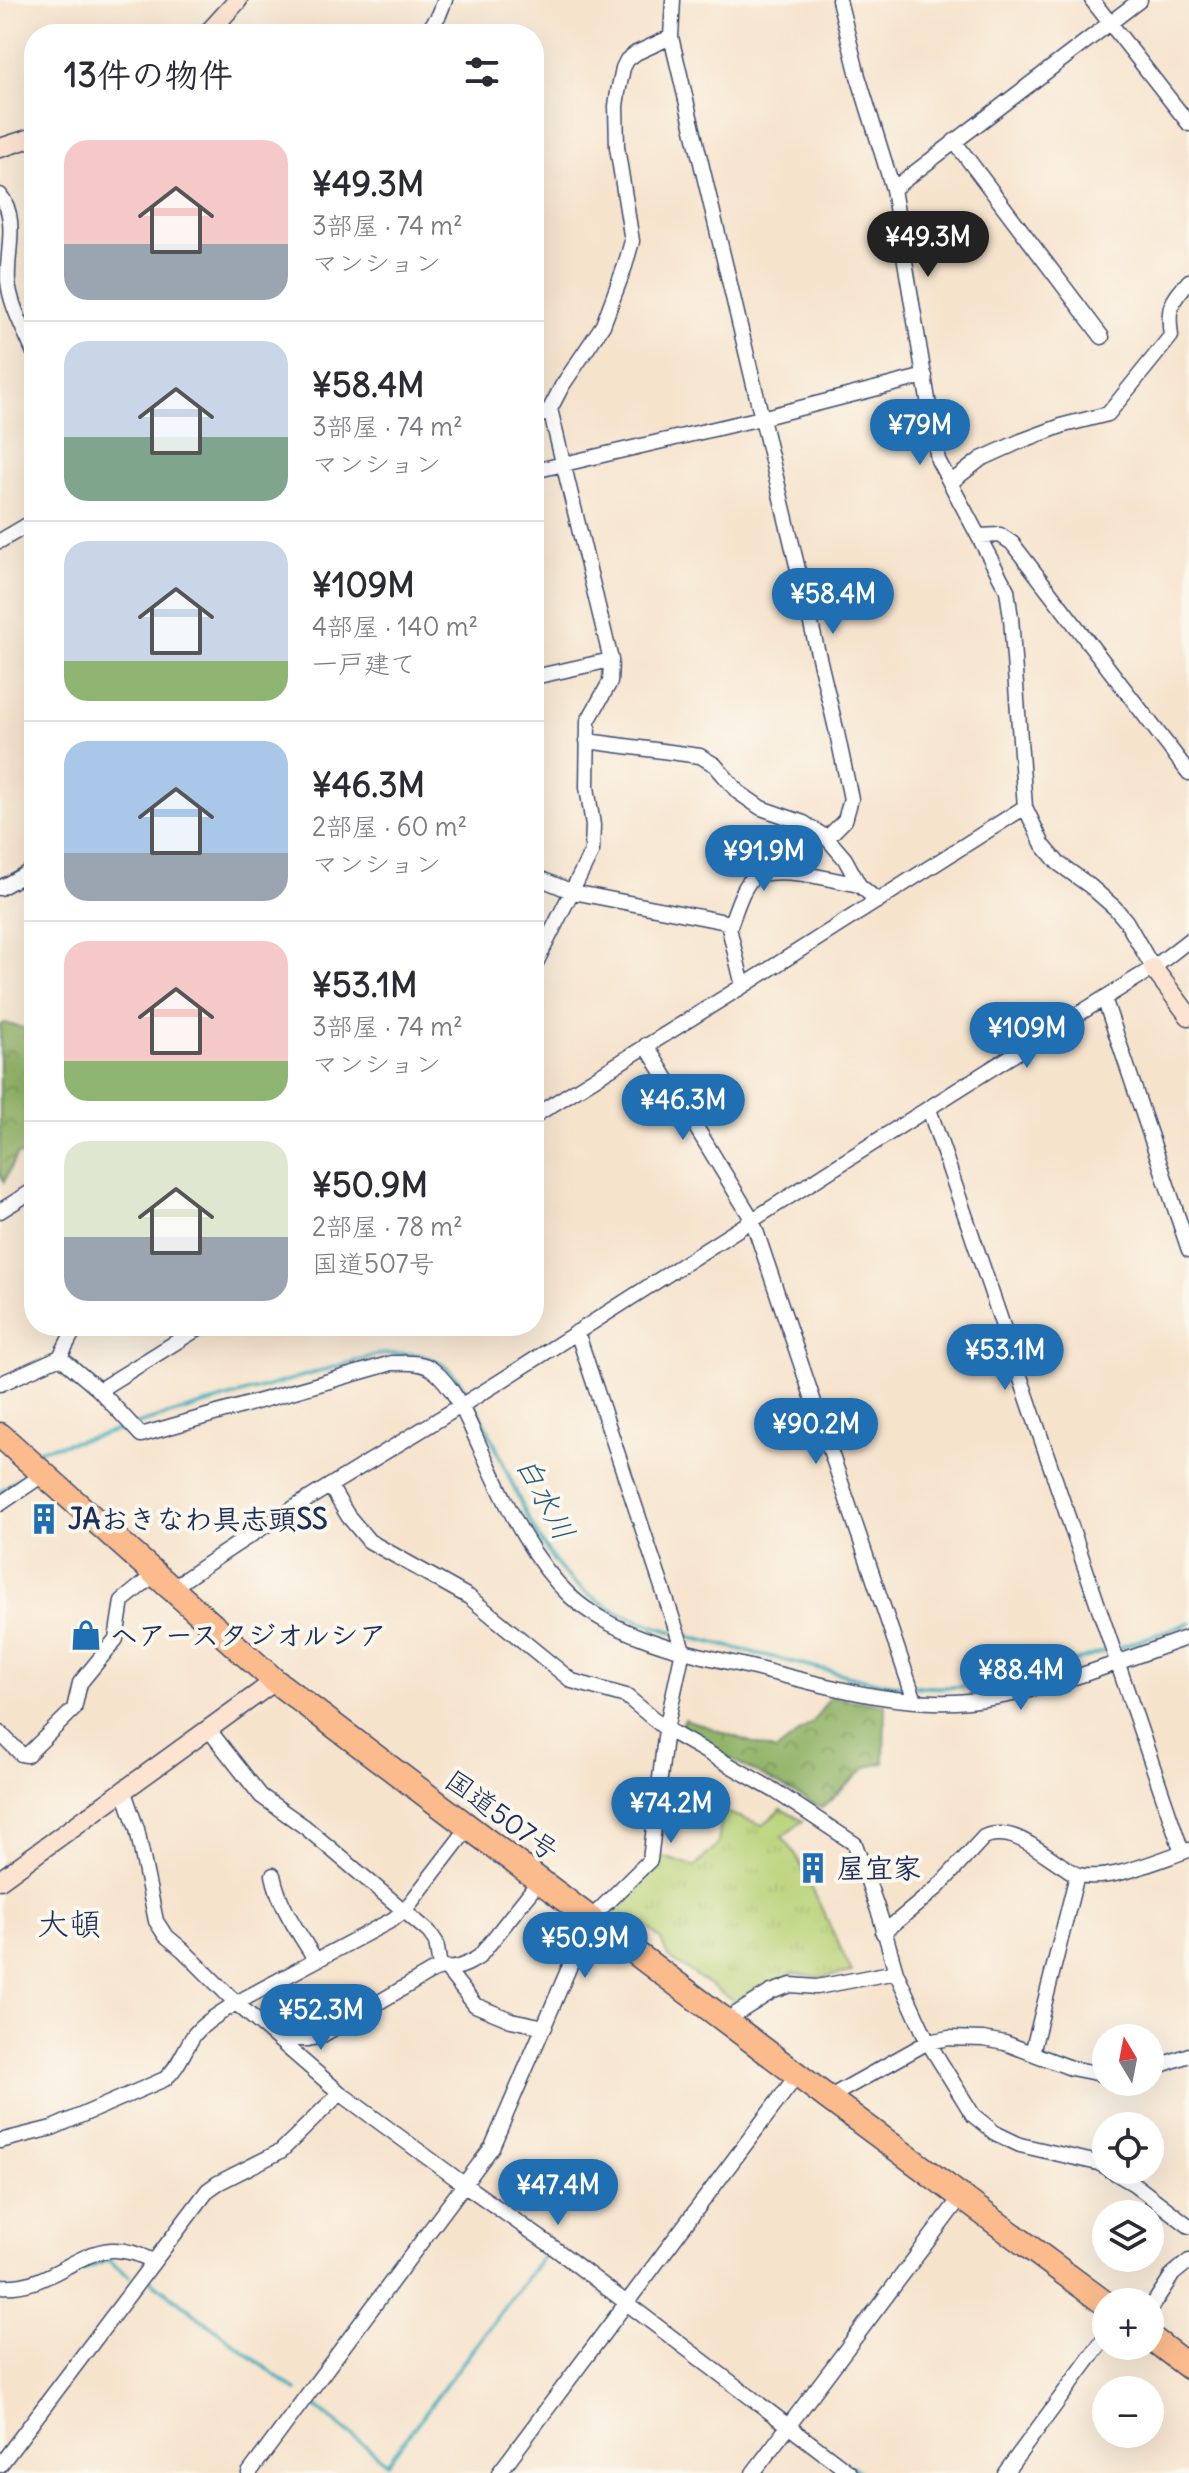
<!DOCTYPE html>
<html lang="ja">
<meta charset="utf-8">
<style>
body{margin:0;font-family:Delius,"Klee One",sans-serif;background:#f7f7f7;color:#2b2b33;height:100vh;display:flex;flex-direction:column;font-size:30px;white-space:nowrap}
*{box-sizing:border-box;margin:0}
p{font-size:26px;color:#7c7c81}
.icon{flex:none;width:44px;height:44px;fill:none;stroke:currentColor;stroke-width:2;stroke-linecap:round;stroke-linejoin:round}
.map{position:relative;flex:1;overflow:hidden}
.side{position:absolute;left:24px;top:24px;width:520px;height:1312px;display:flex;flex-direction:column;background:#fff;border-radius:32px;box-shadow:0 8px 32px #0002}
.side>*{flex:none}
.needle{width:52px;rotate:350deg}
.tools{position:absolute;left:1092px;top:2024px;display:grid;gap:16px}
.tools a{display:grid;place-items:center;width:72px;height:72px;border-radius:50%;background:#fff;box-shadow:0 8px 32px #0002;font-size:40px}
.price{position:absolute;translate:-50% -68px;padding:0 18px;border-radius:28px;background:#1f6fb2;color:#fff;font-size:26px;line-height:52px;filter:drop-shadow(0 2px 4px #0008)}
.price::after{content:'';position:absolute;left:50%;top:48px;width:24px;height:18px;margin-left:-12px;background:inherit;clip-path:polygon(0 0,100% 0,50% 100%)}
.price.current{background:#222;color:#fff}
ul{padding:0;list-style:none}
li{display:flex;align-items:center;gap:24px;height:200px;padding:0 40px}
li+li{border-top:2px solid #e1e1e2}
li span{display:grid;place-items:center;flex:none;width:224px;height:160px;border-radius:24px;color:#555}
li>.icon{margin-inline-start:auto}
span .icon{width:96px;height:96px;fill:#fffc;stroke-width:1}
li b{font-size:34px}
h2{display:flex;justify-content:space-between;align-items:center;height:96px;padding:0 40px;font-size:34px}
.map>svg:first-child{display:block}
.grass{fill:url(#grass-tufts);stroke:#6a806a;stroke-width:2}
.forest{fill:url(#forest-crowns);stroke:#567263;stroke-width:2}
.lines{fill:none;stroke-linecap:round;stroke-linejoin:round}
.stream{stroke:#3cacb8;stroke-width:4}
.street-casing{stroke:#3c4a6e;stroke-width:17}
.secondary-casing{stroke:#3c4a6e;stroke-width:21}
.highway-casing{stroke:#3c4a6e;stroke-width:27}
.street{stroke:#fff;stroke-width:14}
.secondary{stroke:#fde4d1;stroke-width:18}
.highway{stroke:#fbbb8d;stroke-width:24}
.labels{text-anchor:middle;dominant-baseline:central;stroke-width:8;stroke-linejoin:round;paint-order:stroke}
.poi-label{font-size:28px;font-weight:bold;fill:#1b2f5e;stroke:#fbf7ec;text-anchor:start}
.street-label{font-size:28px;fill:#1b2f5e;stroke:#fbf7ec}
.water-label{font-size:30px;font-style:italic;fill:#275b7e;stroke:#fbf7ec}
.quarter-label{font-size:32px;fill:#1b2f5e;stroke:#fbf7ec}
</style>
<div class="map">
<svg width="1189" height="2473" viewBox="0 0 1189 2473">
<defs>
<pattern id="grass-tufts" width="24" height="20" patternUnits="userSpaceOnUse" patternTransform="scale(2)"><rect width="24" height="20" fill="#b8d277"/><path d="M3 7l-1-3M5 7V3M7 7l1-3M15 17l-1-3M17 17v-4M19 17l1-3" fill="none" stroke="#9eb569"/></pattern>
<pattern id="forest-crowns" width="20" height="18" patternUnits="userSpaceOnUse" patternTransform="scale(2)"><rect width="20" height="18" fill="#92b468"/><path d="M2 6a3 3 0 1 1 6 0M12 15a3 3 0 1 1 6 0" fill="none" stroke="#769359"/></pattern>
</defs>
<rect width="100%" height="100%" fill="#fbf7ec"/>
<filter id="ink" filterUnits="userSpaceOnUse"><feTurbulence type="fractalNoise" baseFrequency=".0125" numOctaves="2"/><feDisplacementMap in="SourceGraphic" scale="16" xChannelSelector="R" yChannelSelector="G"/><feConvolveMatrix kernelMatrix="1 2 1 2 8 2 1 2 1" color-interpolation-filters="sRGB"/></filter>
<filter id="wash" filterUnits="userSpaceOnUse"><feTurbulence type="fractalNoise" baseFrequency=".006" numOctaves="4" result="noise"/><feDisplacementMap in="SourceGraphic" scale="32" xChannelSelector="R" yChannelSelector="G"/><feGaussianBlur stdDeviation="1.8" result="paint"/><feColorMatrix in="noise" values="0 0 0 0 0 0 0 0 0 0 0 0 0 0 0 0 0 1.4 0 .05"/><feComposite in="paint" operator="in"/></filter>
<g filter="url(#wash)">
<rect width="100%" height="100%" fill="#f6e3cc"/>
<!-- grass -->
<path class="grass" d="M781,1809L803,1821L782,1837L795,1853L852,1972L823,1977L793,1973L737,2003L668,1957L661,1940L645,1924L611,1912L663,1857L695,1867L718,1844L722,1811L763,1825Z"/>
<!-- forest -->
<path class="forest" d="M4,1023L34,1031V1159L17,1154L4,1182L0,1174V1025Z
M830,1697L885,1705L884,1763L867,1767L822,1808L677,1730L685,1719L776,1751L813,1722Z"/>
<g class="lines">
<!-- stream -->
<path class="stream" d="M473,1402C503,1453 519,1513 554,1561C582,1599 629,1620 673,1632
M137,1424L376,1355C421,1350 444,1354 469,1395
M38,1450L94,1437L129,1427
M0,1492L19,1478
M681,1635L875,1682L907,1686
M1118,1648L1189,1623
M915,1686C983,1693 1046,1671 1109,1650
M149,2279L296,2391
M0,2295L34,2292L108,2260L129,2276
M314,2405L387,2463L544,2255
M852,2466L861,2473"/>
</g>
</g>
<g filter="url(#ink)">
<g class="lines">
<defs>
<path id="street" d="M673,0L671,37L837,733L851,799L845,820L827,838
M839,0L858,76L893,189L938,460L1007,590L1011,618L1025,807L1043,845L1058,863L1090,886L1115,908L1126,921L1153,968
M1092,0L1189,124
M426,34L439,15L445,0
M954,141L1102,337
M893,189L1140,0
M0,195C19,218 6,254 8,281C10,305 25,331 34,353
M534,420L550,409L562,386L603,325L625,266L632,241L617,147L616,106L618,92L623,68L627,60L636,53L671,37
M534,471L761,418L925,376
M950,483L981,459L1021,441L1064,425L1108,414L1171,336C1167,307 1170,303 1189,281
M979,536L1000,535L1012,543L1189,773
M0,541L34,521
M534,677L611,660
M587,741L700,756L715,765L738,792L761,808L804,823L827,838L845,859L859,885L878,901
M534,876L573,892L731,923
M0,888L34,869
M534,967L592,851L593,825L587,787L588,721L610,682L611,660L550,409
M743,986L729,928C736,911 741,889 754,876C784,866 829,879 859,885
M1104,998L1189,1250
M646,1045L752,1219L915,1701
M929,1109L1182,1852
M534,1116L743,986L1025,807
M0,1211L34,1190
M60,1357L99,1390L141,1435L392,1363C406,1363 422,1361 433,1370C456,1388 468,1421 480,1447C505,1500 527,1555 570,1596C589,1614 618,1629 643,1638C679,1652 717,1659 754,1668C823,1685 897,1708 969,1701C1045,1693 1117,1662 1189,1637
M0,1384L60,1357L76,1326
M99,1390L202,1326
M330,1486L348,1516L369,1541L469,1597L572,1681L626,1696L666,1729L775,1791L855,1844L880,1916L896,1972L928,2042L973,2115L995,2133L1020,2145L1098,2163L1106,2167
M0,1504L44,1474
M171,1589C278,1513 393,1449 504,1379C720,1241 935,1102 1153,968L1189,940
M209,1730L261,1796L305,1827L429,1932L436,1942L440,1967
M0,1733L21,1754L27,1755L74,1709L80,1683L116,1639L122,1601L155,1574
M124,1792L137,1829L156,1921L165,1935L183,1950L236,2003L340,2093L465,2185L549,2244L850,2473
M273,1875C279,1906 299,1933 315,1959
M883,1933L938,1887L984,1837C1012,1825 1039,1851 1063,1866C1068,1869 1073,1874 1079,1875C1111,1882 1158,1860 1189,1850
M445,1967L475,2005L511,2020L545,2027
M726,2020L771,1992L791,1985L817,1987L896,1972
M278,2039H308L321,2036L429,1973C440,1967 442,1969 454,1968C463,1967 471,1962 479,1957L540,1880
M1032,2053L1077,1875
M1150,2069L1189,2055
M828,2098L928,2042L949,2038L983,2039L1005,2043L1071,2068L1106,2075
M0,2141L52,2128L165,2079C179,2067 184,2050 194,2035C204,2022 222,2012 236,2003L392,1920L405,1910L468,1828
M1110,2170L1134,2184L1189,2226
M0,2286C47,2290 73,2253 111,2250C126,2249 140,2255 153,2261
M1150,2309L1173,2274L1189,2261
M0,2465L208,2190L218,2183L281,2151L340,2093
M249,2473L492,2147L590,1919L650,1860L666,1729L683,1650L577,1332
M499,2473L798,2074
M753,2473L961,2197
M1005,2473L1106,2336"/>
<path id="secondary" d="M207,34L238,0
M0,148L34,137
M1153,968L1189,1016
M0,1880L275,1681"/>
<path id="highway" d="M0,1435L275,1681L828,2098L1106,2304
M1150,2337L1189,2367"/>
</defs>
<!-- street casing -->
<use href="#street" class="street-casing"/>
<!-- secondary casing -->
<use href="#secondary" class="secondary-casing"/>
<!-- highway casing -->
<use href="#highway" class="highway-casing"/>
<!-- street -->
<use href="#street" class="street"/>
<!-- secondary -->
<use href="#secondary" class="secondary"/>
<!-- highway -->
<use href="#highway" class="highway"/>
</g>
</g>
<!-- icons -->
<defs>
<symbol id="building-bare" viewBox="-9 -9 18 18"><path d="M-4-6H4V6H1V3H-1V6H-4ZM-2.5-4.3h1.7v1.8h-1.7ZM.8-4.3h1.7v1.8H.8ZM-2.5-1h1.7V.8h-1.7ZM.8-1h1.7V.8H.8Z" fill="#1f6fb2" stroke="#fbf7ec" stroke-width="2.5" paint-order="stroke"/></symbol>
<symbol id="shop-bare" viewBox="-9 -9 18 18"><path d="M-5-2.5h2.3a2.7 3.5 0 0 1 5.4 0H5L5.5 6h-11ZM-1.5-2.5h3a1.5 2.3 0 0 0-3 0Z" fill="#1f6fb2" stroke="#fbf7ec" stroke-width="2.5" paint-order="stroke"/></symbol>
</defs>
<g fill-rule="evenodd">
<use href="#building-bare" x="22" y="1497" width="44" height="44"/>
<use href="#shop-bare" x="64" y="1613" width="44" height="44"/>
<use href="#building-bare" x="791" y="1846" width="44" height="44"/>
</g>
<g class="labels">
<!-- poi labels -->
<g class="poi-label">
<text x="68" y="1519">JAおきなわ具志頭SS</text>
<text x="110" y="1635">ヘアースタジオルシア</text>
<text x="837" y="1868">屋宜家</text>
</g>
<!-- street labels -->
<g class="street-label">
<text transform="translate(502 1815) rotate(36)">国道507号</text>
</g>
<!-- water labels -->
<g class="water-label">
<text transform="translate(546 1498) rotate(62)">白水川</text>
</g>
<!-- quarter labels -->
<g class="quarter-label">
<text x="69" y="1923">大頓</text>
</g>
</g>
</svg>
<div class="tools">
<a><svg class="needle" viewBox="-14 -14 28 28"><path d="M0-13l5 13h-10z" fill="#e53935"/><path d="M0 13l5-13h-10z" fill="#7c7c81"/></svg></a>
<a><svg class="icon" aria-label="locate" viewBox="0 0 24 24"><circle cx="12" cy="12" r="6"/><path d="M12 2v4M12 18v4M2 12h4M18 12h4"/></svg></a>
<a><svg class="icon" aria-label="layers" viewBox="0 0 24 24"><path d="M12 4l9 5-9 5-9-5zM3 14l9 5 9-5"/></svg></a>
<a>+</a>
<a>−</a>
</div>
<b class="price current" style="left:928px;top:279px">¥49.3M</b>
<b class="price" style="left:920px;top:467px">¥79M</b>
<b class="price" style="left:833px;top:636px">¥58.4M</b>
<b class="price" style="left:764px;top:893px">¥91.9M</b>
<b class="price" style="left:1027px;top:1070px">¥109M</b>
<b class="price" style="left:683px;top:1142px">¥46.3M</b>
<b class="price" style="left:1005px;top:1392px">¥53.1M</b>
<b class="price" style="left:816px;top:1466px">¥90.2M</b>
<b class="price" style="left:1021px;top:1712px">¥88.4M</b>
<b class="price" style="left:671px;top:1845px">¥74.2M</b>
<b class="price" style="left:585px;top:1980px">¥50.9M</b>
<b class="price" style="left:321px;top:2052px">¥52.3M</b>
<b class="price" style="left:558px;top:2227px">¥47.4M</b>
<section class="side">
<h2>13件の物件<svg class="icon" aria-label="filters" viewBox="0 0 24 24"><path d="M4 7h16M4 17h16"/><circle cx="9" cy="7" r="2"/><circle cx="15" cy="17" r="2"/></svg></h2>
<ul>
<li><span style="background:linear-gradient(#f6c9c9 65%,#9aa5b1 0)"><svg class="icon" aria-label="home" viewBox="0 0 24 24"><path d="M3 11l9-7 9 7M6 9v11h12V9"/></svg></span><div><b>¥49.3M</b><p>3部屋 · 74 m²</p><p>マンション</p></div></li>
<li><span style="background:linear-gradient(#c9d6e8 60%,#7fa58c 0)"><svg class="icon" aria-label="home" viewBox="0 0 24 24"><path d="M3 11l9-7 9 7M6 9v11h12V9"/></svg></span><div><b>¥58.4M</b><p>3部屋 · 74 m²</p><p>マンション</p></div></li>
<li><span style="background:linear-gradient(#c9d6e8 75%,#8fb573 0)"><svg class="icon" aria-label="home" viewBox="0 0 24 24"><path d="M3 11l9-7 9 7M6 9v11h12V9"/></svg></span><div><b>¥109M</b><p>4部屋 · 140 m²</p><p>一戸建て</p></div></li>
<li><span style="background:linear-gradient(#a9c7e8 70%,#9aa5b1 0)"><svg class="icon" aria-label="home" viewBox="0 0 24 24"><path d="M3 11l9-7 9 7M6 9v11h12V9"/></svg></span><div><b>¥46.3M</b><p>2部屋 · 60 m²</p><p>マンション</p></div></li>
<li><span style="background:linear-gradient(#f6c9c9 75%,#8fb573 0)"><svg class="icon" aria-label="home" viewBox="0 0 24 24"><path d="M3 11l9-7 9 7M6 9v11h12V9"/></svg></span><div><b>¥53.1M</b><p>3部屋 · 74 m²</p><p>マンション</p></div></li>
<li><span style="background:linear-gradient(#dfe7d0 60%,#9aa5b1 0)"><svg class="icon" aria-label="home" viewBox="0 0 24 24"><path d="M3 11l9-7 9 7M6 9v11h12V9"/></svg></span><div><b>¥50.9M</b><p>2部屋 · 78 m²</p><p>国道507号</p></div></li>
</ul>
</section>
</div>
